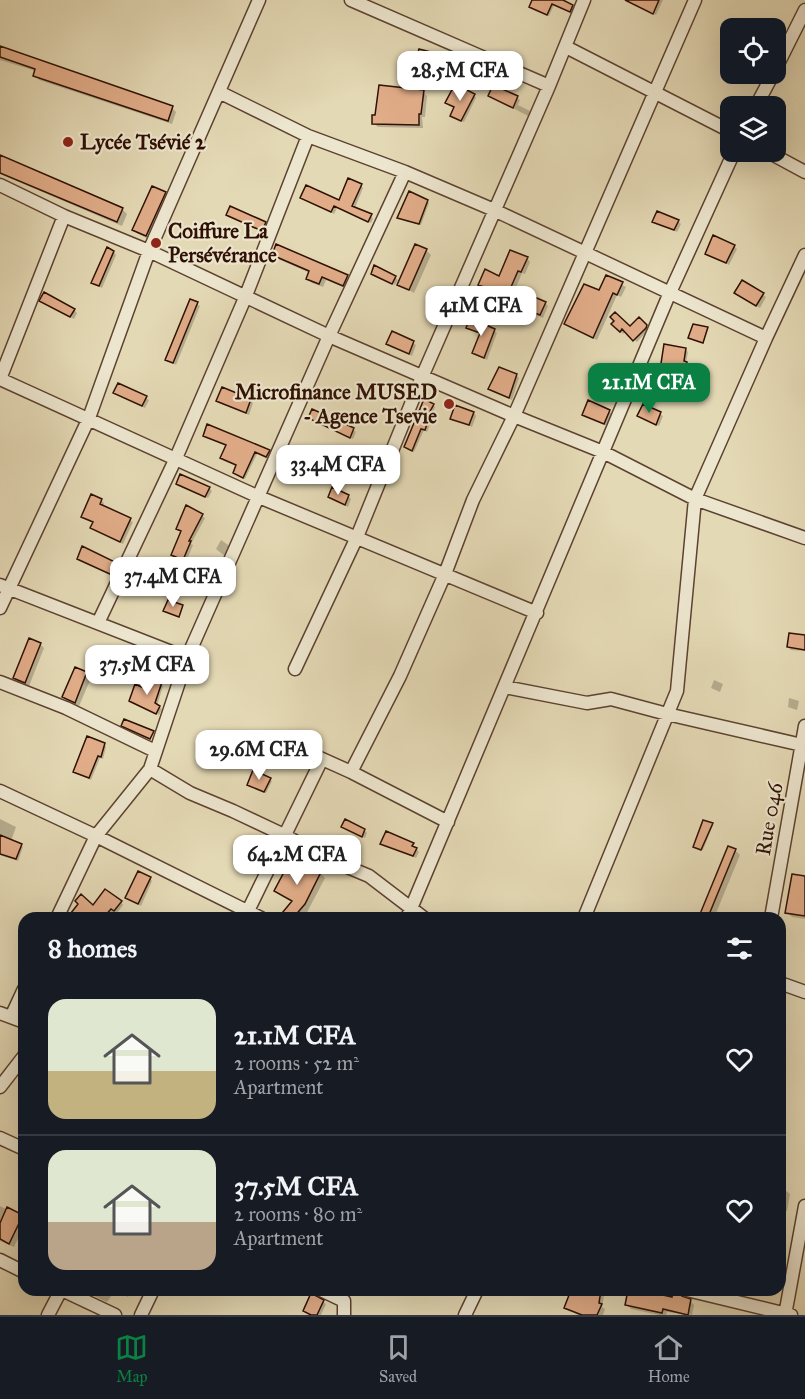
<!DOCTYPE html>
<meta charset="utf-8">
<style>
body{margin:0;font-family:"IM FELL Great Primer",serif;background:#242831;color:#f1f3f6;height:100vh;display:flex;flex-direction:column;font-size:22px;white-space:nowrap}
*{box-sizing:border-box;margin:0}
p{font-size:20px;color:#9ea1a6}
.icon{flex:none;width:33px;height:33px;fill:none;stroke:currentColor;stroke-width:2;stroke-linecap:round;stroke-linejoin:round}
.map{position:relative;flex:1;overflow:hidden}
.side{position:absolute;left:18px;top:912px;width:768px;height:384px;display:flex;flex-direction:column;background:#171b24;border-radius:18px;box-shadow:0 6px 24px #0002}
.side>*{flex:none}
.buttons{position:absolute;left:720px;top:18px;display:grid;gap:12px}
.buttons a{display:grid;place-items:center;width:66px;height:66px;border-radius:12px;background:#171b24;box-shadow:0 6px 24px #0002;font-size:30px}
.price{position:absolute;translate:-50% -51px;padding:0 14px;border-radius:12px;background:#fff;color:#222;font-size:20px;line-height:39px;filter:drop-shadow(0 2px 3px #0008)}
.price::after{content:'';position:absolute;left:50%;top:36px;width:18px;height:14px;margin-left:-9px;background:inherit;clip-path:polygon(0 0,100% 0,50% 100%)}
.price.selected{background:#0b8043;color:#fff}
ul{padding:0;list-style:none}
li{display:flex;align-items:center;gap:18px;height:150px;padding:0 30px}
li+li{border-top:2px solid #363941}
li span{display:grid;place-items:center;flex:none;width:168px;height:120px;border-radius:18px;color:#555}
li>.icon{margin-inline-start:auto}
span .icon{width:72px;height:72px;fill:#fffc;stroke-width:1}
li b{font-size:26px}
h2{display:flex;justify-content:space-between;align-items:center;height:72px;padding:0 30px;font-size:26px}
.dock{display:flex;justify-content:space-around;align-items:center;height:84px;border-top:2px solid #363941;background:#171b24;font-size:16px;color:#9ea1a6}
.dock a{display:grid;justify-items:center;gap:3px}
.dock .selected{color:#0b8043}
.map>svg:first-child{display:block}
.shadow{fill:#0003}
.building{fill:#e1ad89;stroke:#2f1004;stroke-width:1.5}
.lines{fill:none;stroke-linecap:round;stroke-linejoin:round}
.minor-casing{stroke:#5c4230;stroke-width:15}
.minor{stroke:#ede6cf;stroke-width:12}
.poi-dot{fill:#8f2418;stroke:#ede6cf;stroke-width:2}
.labels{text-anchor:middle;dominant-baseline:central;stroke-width:4.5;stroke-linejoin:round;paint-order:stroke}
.poi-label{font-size:21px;font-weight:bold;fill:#2f1004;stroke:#ede6cf;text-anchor:start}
.street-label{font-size:21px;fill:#2f1004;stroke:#ede6cf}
</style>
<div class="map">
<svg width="805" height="1315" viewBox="0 0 805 1315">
<rect width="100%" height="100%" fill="#e4d9b5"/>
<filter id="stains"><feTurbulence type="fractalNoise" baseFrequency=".00333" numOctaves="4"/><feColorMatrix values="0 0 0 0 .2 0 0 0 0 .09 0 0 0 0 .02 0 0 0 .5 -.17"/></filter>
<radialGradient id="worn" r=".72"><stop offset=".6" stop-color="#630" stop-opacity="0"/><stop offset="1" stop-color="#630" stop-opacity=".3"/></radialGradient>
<!-- shadow -->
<path class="shadow" d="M534,0H560L575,9L573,14L554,5L549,16L531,7Z
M627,0H663L656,15Z
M0,47L172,108L176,112L172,124L39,80L35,75L36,71L0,60Z
M434,54L437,57L433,72L419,69L416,66Z
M423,92L427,96L425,117H422L423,128L378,127L373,123L377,117Z
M474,95L476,98L464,122L454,118Z
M490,96L517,98L520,100L518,105L530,111L528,116Z
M0,156L123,210L127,214L122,226L0,174Z
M361,185L363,188L355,208L371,216L373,219L371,223L337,208L334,214L302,198L340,202Z
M165,193L169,198L151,240L138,234L134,230Z
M427,201L429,203L421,225L409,220L408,222L399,217Z
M228,215L265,223L268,226L265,232Z
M654,221H678L681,224L677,232Z
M734,246L737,249L729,265L707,253Z
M426,250L431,255L414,293L399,284Z
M114,252L116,255L102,288L93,283Z
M273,255L347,276L352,281L348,289L326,280L323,287L312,283L308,279L310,273L278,259Z
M527,258L530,262L525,274L522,273L515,290L545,303L548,306L543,318L503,301L501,306L485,300L482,296L485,289L480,285L500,278Z
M372,273L395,277L398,280L395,285Z
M607,277L626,287L621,297L617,295L597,340L565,324L600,292Z
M742,282L766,297L760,308L739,295Z
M44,303L74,310L77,313L74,319Z
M197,304L200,306L176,365L167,359Z
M639,319L649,329L637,342L626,331L623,334L613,324L630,328Z
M468,327L494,330L497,333L487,360L473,353L481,334Z
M393,333L416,345L412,356L388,344Z
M685,349L688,352L686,363L689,366L687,377L664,372L662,369Z
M516,375L519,378L512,400L489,389Z
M118,385L146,398L149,400L145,408L118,395L115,392Z
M222,389L251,401L253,403L249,415L221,403L218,401Z
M433,405L435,407L429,420L431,422L427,432L424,430L414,452L408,449L405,447Z
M644,406L663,416L659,426L639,416Z
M609,411L612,414L607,426L584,414Z
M474,413L476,416L472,427L452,418Z
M310,418L353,430L356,432L353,439Z
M204,435L269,451L271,454L269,459L257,454L245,479L234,473L238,466L222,458L227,446Z
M333,471L346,478L341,489L329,482Z
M178,484L209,488L212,491L208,498Z
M348,496L351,499L348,507L330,497Z
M101,500L104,503L102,507L133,522L123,544L95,530L92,528L94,523L86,519Z
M187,507L205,518L191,544L193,545L186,562L172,555L182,532L177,529Z
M221,540L231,547L226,557L216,549Z
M82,561L117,564L119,567L115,576Z
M805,636V651L791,650L788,647Z
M40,644L44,648L29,686L18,682L14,678Z
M75,669L87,674L91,678L79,706L68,702L64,697Z
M714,680L723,684L720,692L711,688Z
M161,684L163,686L157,706L162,709L159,715L131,701Z
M789,698L799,701L797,710L788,707Z
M104,744L106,747L103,759L100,758L91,780L78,774L75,772Z
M270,780L272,781L266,793L249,785Z
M0,819L16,827L11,841L23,847L18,861L0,855Z
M704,822L713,825L703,850L695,847Z
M346,829L364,830L367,833L365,838Z
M382,844L413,845L419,852L416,858Z
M735,850L740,855L714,918H706L702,914Z
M293,859L320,873L325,878L304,918H284L293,902L276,891Z
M150,878L152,881L141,906L127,898Z
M805,878V919L792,917L787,912Z
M121,902L123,905L117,913L114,911L108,918H73L94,908Z
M780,1189L785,1190L790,1194L787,1211L780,1209Z
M24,1190V1203L18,1197Z
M0,1206L24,1218V1226L14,1247L0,1241Z
M91,1290H105L112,1295L107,1302L92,1295L90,1293Z
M115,1290H131L128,1297Z
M191,1290H203L201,1294Z
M585,1290H605L602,1307L605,1309L603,1315H578L566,1308Z
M630,1290L690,1301L694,1305L692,1315L667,1312L666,1315H659L631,1309L627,1305Z
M323,1302L326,1304L321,1315H314Z"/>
<!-- building -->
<path class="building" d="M532,0H563L573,5L570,12L552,4L547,15L529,7Z
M625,0H659L653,14Z
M0,46L173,106L168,121L33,76L35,69L0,57Z
M419,49L435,53L431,71L414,66Z
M455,84L475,94L461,121L450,116L454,107L445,103Z
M379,85L424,90L421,114H419V125L372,124V115H375Z
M493,85L518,96L513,108L488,96Z
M0,155L123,208L117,222L0,173Z
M348,178L362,184L352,206L372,214L368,222L334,206L331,212L300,198L306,185L339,200Z
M152,186L166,192L146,236L132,230Z
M409,191L428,200L419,224L397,218Z
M230,206L266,222L262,231L226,215Z
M657,211L679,220L674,230L652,222Z
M713,235L735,245L726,263L705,254Z
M276,244L348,275L343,286L322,277L319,284L306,279L309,271L272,255Z
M415,244L427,249L409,290L397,285Z
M107,247L114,251L99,286L91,283Z
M510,250L528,257L521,272L518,271L511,287L546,302L540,315L500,299L498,303L480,296L484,287L478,285L485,269L499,276Z
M374,265L396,276L392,284L371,274Z
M606,275L623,282L617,295L613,293L593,338L564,324L584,284L599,290Z
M742,280L764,293L756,306L734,293Z
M44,292L75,309L70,317L39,301Z
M190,299L198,302L173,363L165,360Z
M615,312L630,326L639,317L647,325L646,328L633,341L622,329L620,332L611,324L614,321L610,317Z
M470,318L495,329L484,358L472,353L480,333L466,328Z
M693,324L708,327L703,343L688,338Z
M392,331L414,341L409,354L386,344Z
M664,344L686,348L684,361L687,362L685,375L660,370Z
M499,367L517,374L509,398L488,389Z
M118,383L147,396L142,406L113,393Z
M222,387L251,399L246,413L216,401Z
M424,399L434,404L427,417L429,418L425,430L421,429L412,451L404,447Z
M588,400L610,410L604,424L582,415Z
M643,404L661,412L656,425L637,416Z
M455,405L474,412L469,425L450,419Z
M312,409L354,428L350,438L308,418Z
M207,424L270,450L266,457L255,452L243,478L233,473L236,465L220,458L226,445L203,436Z
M180,474L210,487L205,497L176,484Z
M332,487L349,495L345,505L328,497Z
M91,494L102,499L100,504L131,518L120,542L90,528L93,522L81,517Z
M186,505L203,514L189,541H191L183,560L171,555L181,531L176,529Z
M82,546L117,563L112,575L77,559Z
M168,600L183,605L179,617L163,611Z
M789,633L805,635V650L787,647Z
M29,638L41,643L25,683L13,678Z
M75,667L87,672L75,703L62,697Z
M150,678L162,682L155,703L160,706L156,714L129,701L135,684L146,689Z
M124,719L154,731L150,739L121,726Z
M87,736L105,743L101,757L98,756L89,778L73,772Z
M253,770L271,778L264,792L247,785Z
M345,819L365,829L362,837L341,827Z
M703,820L713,823L701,850L693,847Z
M386,831L414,843L412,846L417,848L413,856L380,844Z
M0,835L22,844L16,859L0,854Z
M728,846L736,849L708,917L700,914Z
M292,857L321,872L305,904L293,918H278L292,901L274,891Z
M138,871L151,877L138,904L125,898Z
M792,874L805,876V916L785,913Z
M105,889L122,901L114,911L111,909L103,918H67L78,904L75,901L81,894L93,905Z
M7,1207L23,1215L9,1244L0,1239V1223Z
M571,1290H601L599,1303L602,1304L597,1315H582L564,1308Z
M628,1290H641L672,1297L673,1291L679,1292L682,1296L691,1299L688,1315L663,1309L662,1313L625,1305Z
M311,1293L324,1300L317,1315H311L303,1311Z"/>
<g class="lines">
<defs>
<path id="minor" d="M351,0L549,86
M566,47L730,131
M776,68L805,10
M219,92L308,136L405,172L494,210L766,338
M756,106L773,74
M768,152L805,172
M0,185L64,216L149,251L329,336L514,416L603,452L695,499L805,538
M64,216L0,379L259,497L537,613
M0,585L187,658
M0,608L89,418L149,251L259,0
M98,623L176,458L245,298L308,136
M295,669L357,537L422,377L549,86L584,0
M0,682L66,708L155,751
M505,687L587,703L611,699L667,714L802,745L805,744
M280,740L351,772L448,822
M150,769L190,793L233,811L286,836L319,855L369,876L424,918
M351,772L400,676L445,574L473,500L514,416L695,0
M0,791L96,836L261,918
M245,917L322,759
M57,918L96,836L150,769L187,658L329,336L405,172
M407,918L668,297L734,152
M584,918L677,691L695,499L766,338L805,255
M771,918L805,726
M780,983L805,992
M0,1013L24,1022
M11,1017L24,989
M0,1087L24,1056
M0,1138L24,1149
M0,1260L24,1272
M62,1290L115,1315
M321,1290L344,1301V1315
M687,1290L791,1315
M48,1315L61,1290
M141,1315L153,1290
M465,1315L477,1290
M785,1315L805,1206"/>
</defs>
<!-- minor casing -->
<use href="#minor" class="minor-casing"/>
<!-- minor -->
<use href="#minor" class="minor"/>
</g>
<!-- markers -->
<g class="poi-dot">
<circle cx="68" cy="142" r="6"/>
<circle cx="156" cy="243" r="6"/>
<circle cx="449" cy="404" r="6"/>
</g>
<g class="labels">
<!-- poi labels -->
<g class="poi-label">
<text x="80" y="142">Lycée Tsévié 2</text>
<text x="168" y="231">Coiffure La<tspan x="168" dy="24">Persévérance</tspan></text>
<text x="437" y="392" text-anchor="end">Microfinance MUSED<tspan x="437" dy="24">- Agence Tsevie</tspan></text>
</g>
<!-- street labels -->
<g class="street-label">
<text transform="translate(769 819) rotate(-80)">Rue 046</text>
</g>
</g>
<rect width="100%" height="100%" filter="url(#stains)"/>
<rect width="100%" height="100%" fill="url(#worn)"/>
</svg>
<div class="buttons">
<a><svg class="icon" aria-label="locate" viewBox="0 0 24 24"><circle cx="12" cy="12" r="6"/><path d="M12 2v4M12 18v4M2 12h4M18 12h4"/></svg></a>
<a><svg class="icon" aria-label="layers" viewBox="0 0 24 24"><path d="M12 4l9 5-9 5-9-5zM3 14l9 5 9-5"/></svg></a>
</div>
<b class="price" style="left:460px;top:102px">28.5M CFA</b>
<b class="price" style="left:481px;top:337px">41M CFA</b>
<b class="price selected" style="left:649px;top:414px">21.1M CFA</b>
<b class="price" style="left:338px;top:496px">33.4M CFA</b>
<b class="price" style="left:173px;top:608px">37.4M CFA</b>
<b class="price" style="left:147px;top:696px">37.5M CFA</b>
<b class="price" style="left:259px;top:781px">29.6M CFA</b>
<b class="price" style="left:297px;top:886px">64.2M CFA</b>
<section class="side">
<h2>8 homes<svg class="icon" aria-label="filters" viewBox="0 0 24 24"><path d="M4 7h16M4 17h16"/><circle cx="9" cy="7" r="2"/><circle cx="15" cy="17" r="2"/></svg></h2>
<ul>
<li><span style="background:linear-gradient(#dfe7d0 60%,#c2b280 0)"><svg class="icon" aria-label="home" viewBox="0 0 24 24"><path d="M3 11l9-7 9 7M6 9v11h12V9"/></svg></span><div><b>21.1M CFA</b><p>2 rooms · 52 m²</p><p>Apartment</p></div><svg class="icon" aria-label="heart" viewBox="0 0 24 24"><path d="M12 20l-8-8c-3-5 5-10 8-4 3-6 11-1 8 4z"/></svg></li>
<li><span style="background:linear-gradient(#dfe7d0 60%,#b9a48a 0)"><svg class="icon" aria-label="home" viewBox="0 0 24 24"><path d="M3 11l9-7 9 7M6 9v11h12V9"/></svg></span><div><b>37.5M CFA</b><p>2 rooms · 80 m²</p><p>Apartment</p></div><svg class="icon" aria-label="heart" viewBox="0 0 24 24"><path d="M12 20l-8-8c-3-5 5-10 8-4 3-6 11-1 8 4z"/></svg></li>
</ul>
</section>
</div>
<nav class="dock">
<a class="selected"><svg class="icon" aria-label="map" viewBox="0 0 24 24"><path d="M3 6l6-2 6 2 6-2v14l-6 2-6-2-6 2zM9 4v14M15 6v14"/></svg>Map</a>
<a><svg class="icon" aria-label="saved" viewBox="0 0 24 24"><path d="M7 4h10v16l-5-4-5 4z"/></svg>Saved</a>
<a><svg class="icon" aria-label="home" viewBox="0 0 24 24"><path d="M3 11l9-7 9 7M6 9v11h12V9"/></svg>Home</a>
</nav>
